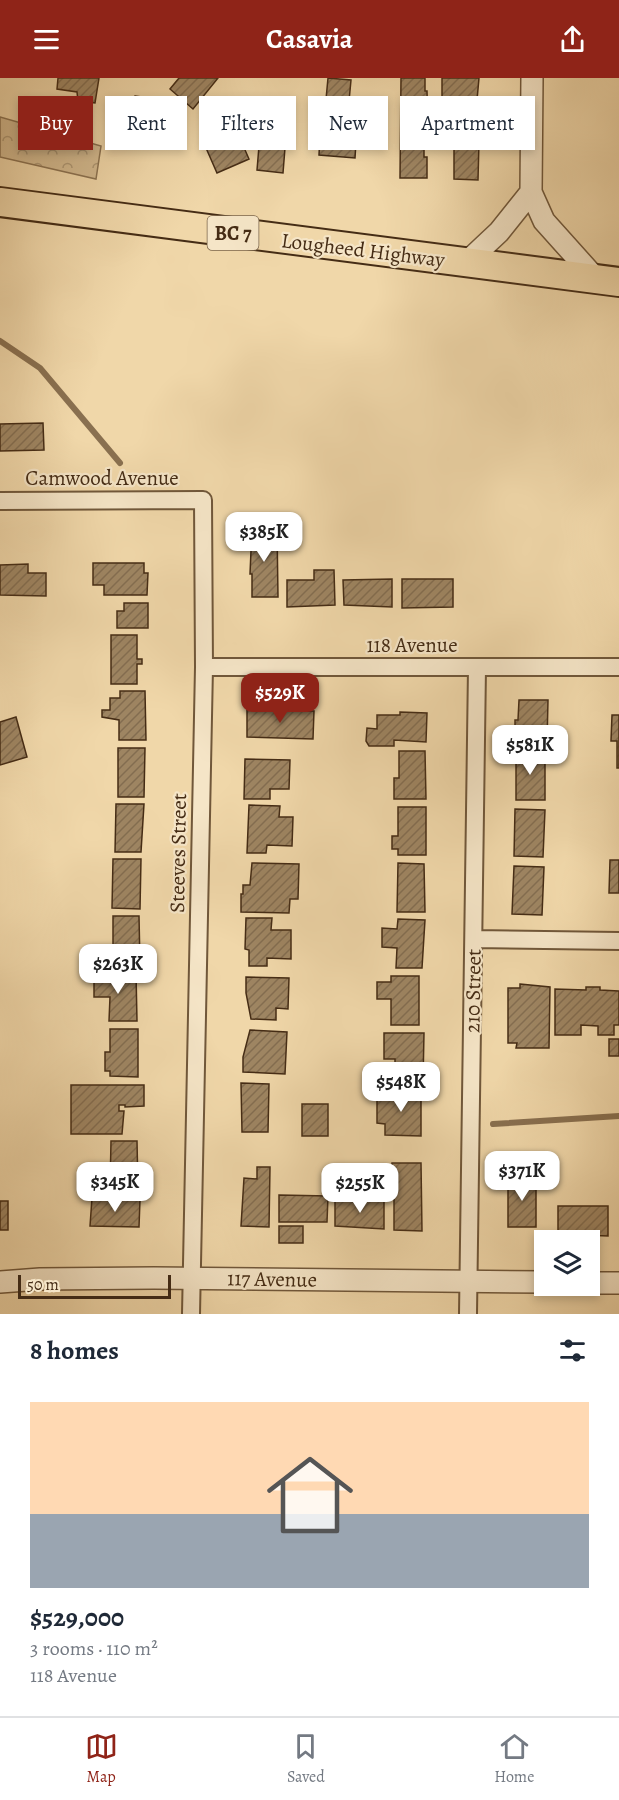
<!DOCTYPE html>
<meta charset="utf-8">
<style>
body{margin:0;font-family:Alegreya,serif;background:#f2f2f3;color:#1f2937;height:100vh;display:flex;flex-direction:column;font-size:22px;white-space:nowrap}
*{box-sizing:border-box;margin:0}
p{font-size:20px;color:#747a83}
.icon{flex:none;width:33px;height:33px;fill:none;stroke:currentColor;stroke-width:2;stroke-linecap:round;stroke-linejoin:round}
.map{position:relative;height:1236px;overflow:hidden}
.panel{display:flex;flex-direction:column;background:#fff;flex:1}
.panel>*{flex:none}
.guide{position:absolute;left:18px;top:18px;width:584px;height:54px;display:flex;gap:12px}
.fabs{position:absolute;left:534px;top:1152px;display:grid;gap:12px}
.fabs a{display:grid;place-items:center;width:66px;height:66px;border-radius:0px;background:#fff;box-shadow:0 3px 9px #0003;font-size:30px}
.scale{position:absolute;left:18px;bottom:15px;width:153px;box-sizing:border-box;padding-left:6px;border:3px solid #452c15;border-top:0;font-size:16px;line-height:21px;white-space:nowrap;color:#452c15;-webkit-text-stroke:4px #f5e5c7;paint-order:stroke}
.price{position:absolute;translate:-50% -51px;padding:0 14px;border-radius:12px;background:#fff;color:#222;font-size:20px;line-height:39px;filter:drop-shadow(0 2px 3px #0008)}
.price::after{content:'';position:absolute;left:50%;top:36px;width:18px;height:14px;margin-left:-9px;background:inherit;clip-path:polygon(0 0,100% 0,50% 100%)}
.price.active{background:#8f2418;color:#fff}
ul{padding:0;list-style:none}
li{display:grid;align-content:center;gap:12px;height:318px;padding:0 30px}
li+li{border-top:2px solid #e0e1e3}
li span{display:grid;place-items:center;height:186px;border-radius:0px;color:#555}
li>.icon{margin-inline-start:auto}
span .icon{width:108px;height:108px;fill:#fffc;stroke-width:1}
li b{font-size:26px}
h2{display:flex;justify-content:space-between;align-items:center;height:72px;padding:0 30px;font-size:26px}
.pill{padding:0 21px;border-radius:0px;background:#fff;box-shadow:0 3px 9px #0003;font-size:21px;line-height:54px}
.pill.active{background:#8f2418;color:#fff}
header{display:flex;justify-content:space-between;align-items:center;height:78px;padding:0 30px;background:#8f2418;color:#fff;font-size:27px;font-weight:700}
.menu{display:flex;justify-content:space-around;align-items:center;height:84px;border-top:2px solid #e0e1e3;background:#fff;font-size:16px;color:#747a83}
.menu a{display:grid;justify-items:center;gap:3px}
.menu .active{color:#8f2418}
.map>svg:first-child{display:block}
.forest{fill:url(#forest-crowns);stroke:#8c7352;stroke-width:1.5}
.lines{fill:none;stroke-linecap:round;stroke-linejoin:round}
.stream{stroke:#897050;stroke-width:6}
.building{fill:url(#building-hatch);stroke:#452c15;stroke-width:1.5}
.minor-casing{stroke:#70573a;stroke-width:20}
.tertiary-casing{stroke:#70573a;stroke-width:24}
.trunk-casing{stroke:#452c15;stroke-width:32}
.minor{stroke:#f5e5c7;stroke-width:16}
.tertiary{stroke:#f5e5c7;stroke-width:21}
.trunk{stroke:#f0d7a9;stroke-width:28}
.labels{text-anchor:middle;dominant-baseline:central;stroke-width:4.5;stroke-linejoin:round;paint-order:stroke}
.shield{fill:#f5e5c7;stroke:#7a644a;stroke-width:1.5}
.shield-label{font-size:20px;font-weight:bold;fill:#452c15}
.street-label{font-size:21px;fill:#452c15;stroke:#f5e5c7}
</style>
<header><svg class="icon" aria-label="menu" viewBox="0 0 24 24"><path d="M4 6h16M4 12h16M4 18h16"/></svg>Casavia<svg class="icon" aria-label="share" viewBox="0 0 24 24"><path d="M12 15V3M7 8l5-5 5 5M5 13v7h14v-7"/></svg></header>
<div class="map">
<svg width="619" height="1236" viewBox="0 0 619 1236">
<defs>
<pattern id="forest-crowns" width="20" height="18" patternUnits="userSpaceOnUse" patternTransform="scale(1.5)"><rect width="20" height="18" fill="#d3ba90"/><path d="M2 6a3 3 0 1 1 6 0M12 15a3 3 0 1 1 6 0" fill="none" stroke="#ad9774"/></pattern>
<pattern id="building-hatch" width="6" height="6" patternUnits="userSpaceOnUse" patternTransform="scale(1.5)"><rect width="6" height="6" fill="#9e8562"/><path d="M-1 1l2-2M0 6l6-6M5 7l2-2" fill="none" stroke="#836d50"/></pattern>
</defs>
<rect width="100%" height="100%" fill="#f0d7a9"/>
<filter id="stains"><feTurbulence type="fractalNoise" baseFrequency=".00333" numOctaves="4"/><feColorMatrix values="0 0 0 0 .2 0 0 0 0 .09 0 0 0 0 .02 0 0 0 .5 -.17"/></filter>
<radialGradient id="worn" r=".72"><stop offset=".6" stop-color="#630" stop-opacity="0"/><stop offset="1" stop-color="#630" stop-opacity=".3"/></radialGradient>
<!-- forest -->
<path class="forest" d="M0,39L101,68L96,101L0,79Z"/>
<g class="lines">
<!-- stream -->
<path class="stream" d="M0,263L40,290L120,385
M493,1046L619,1038"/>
</g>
<!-- building -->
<path class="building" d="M58,0H99L95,25L78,23L77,14L57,11Z
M179,0H218L193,31L170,11Z
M328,0L351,2L348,34L325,32Z
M401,0H425V13H427L428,53H424V79H427V100H400Z
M442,0H479L477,22L442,23Z
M135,18L154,21V25L169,27L165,59L124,54L128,23L134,24Z
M262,20L289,22L287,49L260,47Z
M451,32L474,35V48H477V64H479L478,102L454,101V69H449V54L451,52H448V40H451Z
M321,37L343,39L342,46L357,48L355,80L319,77Z
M238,56L249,81L217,95L206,70Z
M259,68L285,70L283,95L257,92Z
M43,345L44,372L0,373V346Z
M252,450H277L278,519H252V496H250Z
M93,485H144V495H148L147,517H104V507H93Z
M28,486V495H46V518L0,517V487Z
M314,492H334L335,527L287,529V502H314Z
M392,501V529L344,527L343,502Z
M402,501H453V529L402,530Z
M124,525H148V550H117V533H124Z
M111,557H137V581H142V586H137V606H111Z
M120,613H145L146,662H119V642L102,639V632H110V620H120Z
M519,622H548L547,665L515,664V642H518Z
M247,632L314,633L313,661L247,659Z
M400,634L427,635L426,664L394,662V668H369L366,663L367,650L377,651V637H400Z
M612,637H619V690H617V663H611Z
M16,639L27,679L0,687V644Z
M118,670H145L144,719H118Z
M399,673H425L426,721H394V700H399Z
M516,675H545V722H516Z
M245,681L290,682L289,711H270V721H244Z
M116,726H144L141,774H115Z
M249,727L280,728L279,739H293L292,768L267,767L266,775H247Z
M398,729H426V777H398V771H392V758H398Z
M515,731L545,732L543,779L514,778Z
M113,781H141L140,831L112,830Z
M610,782H619V815H609Z
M252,785L299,786L298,821H290L289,835L241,834V816H243V807H250Z
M398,785L424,786L425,834H397Z
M514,788L544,789L542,837L512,836Z
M113,838H139L140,887L113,886Z
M246,840H272L271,852H291V881L267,880V888H249V872L245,871Z
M398,841L425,842L422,890H396L397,870L382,869V850L397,851Z
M110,894L136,895L137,943H109L110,919H94V896L110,897Z
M391,898H419V947H391V921H377V904H391Z
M246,899L289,900L288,931L276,930V942L251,941L246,915Z
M520,906L550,909L549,970H516L517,965H508V910H520Z
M586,909H600V912L619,913V947H614V957H598V948L581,947V957H555V911L586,912Z
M110,951H138V999L110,998V993H105V974H110Z
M250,952L287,954L285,996L243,994V979Z
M384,955H424L423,1004H395V981H384Z
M609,961H619V978H609Z
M241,1005L269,1006L268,1054H242Z
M71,1007H144V1028L125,1029V1027H119V1033H124L122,1056H71Z
M403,1010H421V1058L385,1057V1046L377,1045V1018L403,1019Z
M302,1026H328V1058H302Z
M111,1063H137L138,1111H110Z
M392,1085H421L422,1153L394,1152V1105H391Z
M257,1089H270L269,1149L241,1148L244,1100L257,1101Z
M508,1100H536V1149H508Z
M279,1117L328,1118L327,1144H279Z
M92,1120L140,1122L139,1149L90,1148Z
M335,1122L384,1123V1151L335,1148Z
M0,1123H8V1152H0Z
M558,1128H608V1158L558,1156Z
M279,1148H303V1165H279Z"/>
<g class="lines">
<defs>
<path id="minor" d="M0,423L203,422L204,589L191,1236
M204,589H619
M474,861L619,863
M468,1236L477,590"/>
<path id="tertiary" d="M532,0L531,114L544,143L596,201
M466,185L499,154L531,114
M0,1204L40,1201L154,1200L544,1204
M590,1205H619"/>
<path id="trunk" d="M0,124L619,204"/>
</defs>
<!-- minor casing -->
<use href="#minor" class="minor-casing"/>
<!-- tertiary casing -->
<use href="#tertiary" class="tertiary-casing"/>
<!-- trunk casing -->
<use href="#trunk" class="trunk-casing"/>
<!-- minor -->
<use href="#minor" class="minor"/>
<!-- tertiary -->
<use href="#tertiary" class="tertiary"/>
<!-- trunk -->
<use href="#trunk" class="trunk"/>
</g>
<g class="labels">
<!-- shield labels -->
<rect class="shield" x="207.5" y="138" width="51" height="34" rx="4.5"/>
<g class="shield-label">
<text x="233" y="155">BC 7</text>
</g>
<!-- street labels -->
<g class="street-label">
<text transform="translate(363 172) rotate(7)">Lougheed Highway</text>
<text x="102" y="400">Camwood Avenue</text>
<text x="412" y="567">118 Avenue</text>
<text transform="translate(178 775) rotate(-89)">Steeves Street</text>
<text transform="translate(473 913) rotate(-89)">210 Street</text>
<text transform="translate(272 1201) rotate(1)">117 Avenue</text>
</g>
</g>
<rect width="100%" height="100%" filter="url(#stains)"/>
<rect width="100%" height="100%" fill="url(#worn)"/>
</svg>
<div class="fabs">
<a><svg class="icon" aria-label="layers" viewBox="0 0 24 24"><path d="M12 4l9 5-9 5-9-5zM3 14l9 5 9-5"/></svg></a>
</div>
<div class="scale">50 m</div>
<b class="price" style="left:264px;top:485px">$385K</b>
<b class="price active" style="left:280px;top:646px">$529K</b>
<b class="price" style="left:530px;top:698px">$581K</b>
<b class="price" style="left:118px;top:917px">$263K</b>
<b class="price" style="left:401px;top:1035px">$548K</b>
<b class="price" style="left:522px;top:1124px">$371K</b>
<b class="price" style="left:115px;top:1135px">$345K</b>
<b class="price" style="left:360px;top:1136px">$255K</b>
<div class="guide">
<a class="pill active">Buy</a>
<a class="pill">Rent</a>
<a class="pill">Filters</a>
<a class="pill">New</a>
<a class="pill">Apartment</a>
</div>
</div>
<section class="panel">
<h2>8 homes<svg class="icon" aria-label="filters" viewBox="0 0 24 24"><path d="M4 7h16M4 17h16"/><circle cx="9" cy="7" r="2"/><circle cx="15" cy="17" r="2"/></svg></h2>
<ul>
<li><span style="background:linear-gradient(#ffd9b3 60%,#9aa5b1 0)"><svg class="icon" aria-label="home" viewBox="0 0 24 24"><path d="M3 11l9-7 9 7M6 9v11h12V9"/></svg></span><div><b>$529,000</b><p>3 rooms · 110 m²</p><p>118 Avenue</p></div></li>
</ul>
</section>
<nav class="menu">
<a class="active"><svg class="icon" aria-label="map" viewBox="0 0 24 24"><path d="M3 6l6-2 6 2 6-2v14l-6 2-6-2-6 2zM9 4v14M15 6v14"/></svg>Map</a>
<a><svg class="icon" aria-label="saved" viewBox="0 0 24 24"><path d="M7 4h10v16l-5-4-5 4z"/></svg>Saved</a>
<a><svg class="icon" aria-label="home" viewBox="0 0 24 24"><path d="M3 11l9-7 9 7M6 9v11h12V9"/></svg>Home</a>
</nav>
